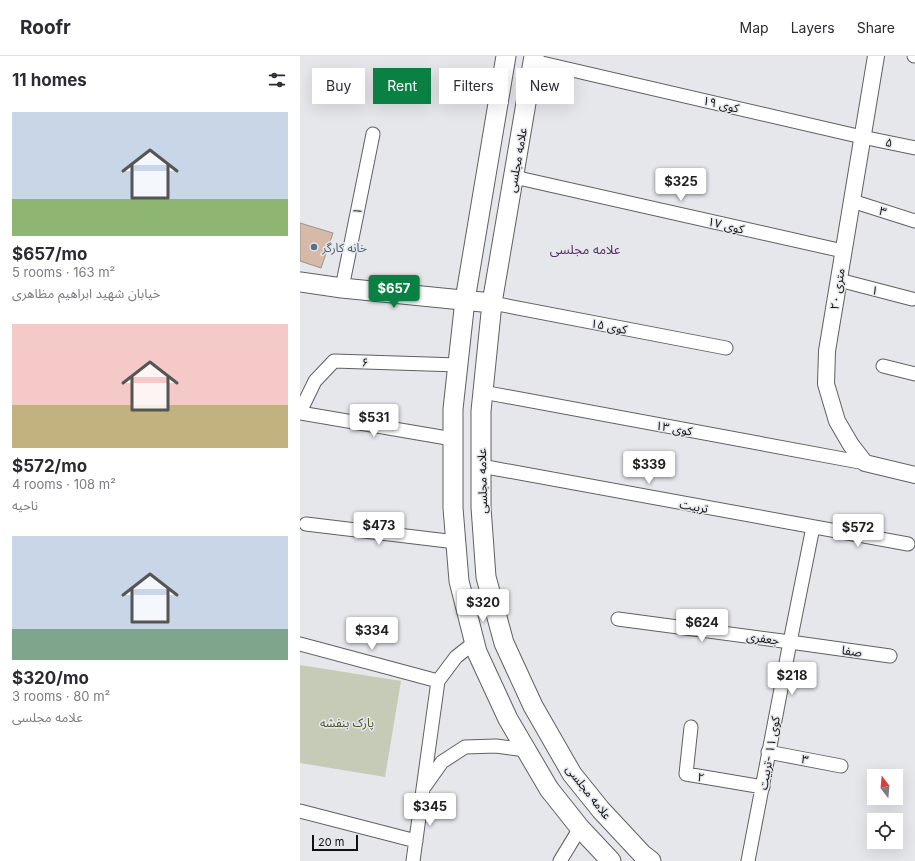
<!DOCTYPE html>
<meta charset="utf-8">
<style>
body{margin:0;font-family:Inter,"Noto Sans Arabic",sans-serif;background:#f7f7f7;color:#2b2b33;height:100vh;display:flex;flex-direction:column;font-size:15px;white-space:nowrap}
*{box-sizing:border-box;margin:0}
p{font-size:13px;color:#7c7c81}
.icon{flex:none;width:22px;height:22px;fill:none;stroke:currentColor;stroke-width:2;stroke-linecap:round;stroke-linejoin:round}
.map{position:relative;flex:1;overflow:hidden}
.panel{display:flex;flex-direction:column;background:#fff;width:300px}
.panel>*{flex:none}
.top-card{position:absolute;left:12px;top:12px;width:380px;height:36px;display:flex;gap:8px}
.needle{width:26px;rotate:344deg}
.tools{position:absolute;left:567px;top:713px;display:grid;gap:8px}
.tools a{display:grid;place-items:center;width:36px;height:36px;border-radius:0px;background:#fff;box-shadow:0 4px 16px #0002;font-size:20px}
.scale{position:absolute;left:12px;bottom:10px;width:46px;box-sizing:border-box;padding-left:4px;border:2px solid #101112;border-top:0;font-size:11px;line-height:14px;white-space:nowrap;color:#101112;-webkit-text-stroke:3px #e5e7eb;paint-order:stroke}
.price{position:absolute;translate:-50% -34px;padding:0 9px;border-radius:4px;background:#fff;color:#222;font-size:13px;line-height:26px;filter:drop-shadow(0 1px 2px #0008)}
.price::after{content:'';position:absolute;left:50%;top:24px;width:12px;height:9px;margin-left:-6px;background:inherit;clip-path:polygon(0 0,100% 0,50% 100%)}
.price.current{background:#0b8043;color:#fff}
ul{padding:0;list-style:none}
li{display:grid;align-content:center;gap:8px;height:212px;padding:0 12px}
li span{display:grid;place-items:center;height:124px;border-radius:0px;color:#555}
li>.icon{margin-inline-start:auto}
span .icon{width:72px;height:72px;fill:#fffc;stroke-width:1}
li b{font-size:17px}
h2{display:flex;justify-content:space-between;align-items:center;height:48px;padding:0 12px;font-size:17px}
.pill{padding:0 14px;border-radius:0px;background:#fff;box-shadow:0 4px 16px #0002;font-size:14px;line-height:36px}
.pill.current{background:#0b8043;color:#fff}
header{display:flex;align-items:center;gap:24px;box-sizing:border-box;height:56px;padding:0 20px;background:#fff;border-bottom:1px solid #e1e1e2}
header strong{font-size:19px}
nav{display:flex;gap:22px;margin-inline-start:auto;font-size:14px}
main{display:flex;flex:1;min-height:0}
.map>svg:first-child{display:block}
.green{fill:#c5cbb7}
.building{fill:#d6b9a6;stroke:#979491}
.lines{fill:none;stroke-linecap:round;stroke-linejoin:round}
.minor-casing{stroke:#5e6063;stroke-width:15}
.tertiary-casing{stroke:#5e6063;stroke-width:18}
.secondary-casing{stroke:#5e6063;stroke-width:21}
.minor{stroke:#fff;stroke-width:13}
.tertiary{stroke:#fff;stroke-width:16}
.secondary{stroke:#fff;stroke-width:19}
.service-dot{fill:#5c6f8a;stroke:#e5e7eb;stroke-width:1.5}
.labels{text-anchor:middle;dominant-baseline:central;stroke-width:3;stroke-linejoin:round;paint-order:stroke}
.street-label{font-size:12px;fill:#101112;stroke:#e5e7eb}
.service-label{font-size:12px;fill:#4e5e75;stroke:#e5e7eb;text-anchor:start}
.park-label{font-size:12px;fill:#495423;stroke:#e5e7eb}
.neighbourhood-label{font-size:13px;fill:#4e2d65;stroke:#e5e7eb}
</style>
<header>
<strong>Roofr</strong>
<nav><a>Map</a><a>Layers</a><a>Share</a></nav>
</header>
<main>
<section class="panel">
<h2>11 homes<svg class="icon" aria-label="filters" viewBox="0 0 24 24"><path d="M4 7h16M4 17h16"/><circle cx="9" cy="7" r="2"/><circle cx="15" cy="17" r="2"/></svg></h2>
<ul>
<li><span style="background:linear-gradient(#c9d6e8 70%,#8fb573 0)"><svg class="icon" aria-label="home" viewBox="0 0 24 24"><path d="M3 11l9-7 9 7M6 9v11h12V9"/></svg></span><div><b>$657/mo</b><p>5 rooms · 163 m²</p><p>خیابان شهید ابراهیم مظاهری</p></div></li>
<li><span style="background:linear-gradient(#f6c9c9 65%,#c2b280 0)"><svg class="icon" aria-label="home" viewBox="0 0 24 24"><path d="M3 11l9-7 9 7M6 9v11h12V9"/></svg></span><div><b>$572/mo</b><p>4 rooms · 108 m²</p><p>ناحیه</p></div></li>
<li><span style="background:linear-gradient(#c9d6e8 75%,#7fa58c 0)"><svg class="icon" aria-label="home" viewBox="0 0 24 24"><path d="M3 11l9-7 9 7M6 9v11h12V9"/></svg></span><div><b>$320/mo</b><p>3 rooms · 80 m²</p><p>علامه مجلسی</p></div></li>
</ul>
</section>
<div class="map">
<svg width="615" height="805" viewBox="0 0 615 805">
<rect width="100%" height="100%" fill="#e5e7eb"/>
<!-- green -->
<path class="green" d="M0,609L101,625L85,721L0,707Z"/>
<!-- building -->
<path class="building" d="M0,167L33,177L21,212L0,205Z"/>
<g class="lines">
<defs>
<path id="minor" d="M614,0H615
M233,5L562,81L615,92
M214,121L543,195
M552,145L615,165
M539,224L612,243
M42,232L73,78
M192,247L426,292
M583,310L615,318
M183,336L565,407
M0,356L15,325L34,305L158,309
M0,357L153,383
M181,410L608,488
M6,468L156,486
M318,563L490,586L590,600
M0,588L138,625
M391,671L386,718L463,731
M468,696L541,710
M125,730L142,706L165,691L196,690L226,694
M0,755L116,785
M113,805L138,625L156,601L175,586
M260,805L280,772
M448,805L490,586L513,471"/>
<path id="tertiary" d="M576,0L527,295L526,328L537,365L551,389L565,407L615,419"/>
<path id="secondary" d="M206,0L165,244L153,353V452L159,525L177,596L208,663L249,733L280,772L311,805
M234,0L192,247L181,355V451L186,521L204,587L233,650L272,718L301,754L342,798L351,805
M0,226L42,232L192,247"/>
</defs>
<!-- minor casing -->
<use href="#minor" class="minor-casing"/>
<!-- tertiary casing -->
<use href="#tertiary" class="tertiary-casing"/>
<!-- secondary casing -->
<use href="#secondary" class="secondary-casing"/>
<!-- minor -->
<use href="#minor" class="minor"/>
<!-- tertiary -->
<use href="#tertiary" class="tertiary"/>
<!-- secondary -->
<use href="#secondary" class="secondary"/>
</g>
<!-- markers -->
<circle class="service-dot" cx="14" cy="191" r="4"/>
<g class="labels">
<!-- street labels -->
<g class="street-label">
<text transform="translate(421 48) rotate(13)">کوی ۱۹</text>
<text transform="translate(589 86) rotate(12)">۵</text>
<text transform="translate(217 104) rotate(-80)">علامه مجلسی</text>
<text transform="translate(57 155) rotate(-79)">۱</text>
<text transform="translate(583 155) rotate(18)">۳</text>
<text transform="translate(426 169) rotate(13)">کوی ۱۷</text>
<text transform="translate(537 233) rotate(-81)">۲۰ متری</text>
<text transform="translate(575 234) rotate(14)">۱</text>
<text transform="translate(309 270) rotate(11)">کوی ۱۵</text>
<text transform="translate(65 306) rotate(2)">۶</text>
<text transform="translate(374 372) rotate(10)">کوی ۱۳</text>
<text transform="translate(182 425) rotate(-91)">علامه مجلسی</text>
<text transform="translate(394 450) rotate(10)">تربیت</text>
<text transform="translate(463 582) rotate(8)">جعفری</text>
<text transform="translate(552 595) rotate(8)">صفا</text>
<text transform="translate(469 697) rotate(-80)">کوی ۱۱ -تربیت</text>
<text transform="translate(505 703) rotate(12)">۳</text>
<text transform="translate(401 721) rotate(10)">۲</text>
<text transform="translate(289 736) rotate(52)">علامه مجلسی</text>
</g>
<!-- service labels -->
<g class="service-label">
<text x="22" y="191">خانه کارگر</text>
</g>
<!-- park labels -->
<g class="park-label">
<text x="47" y="666">پارک بنفشه</text>
</g>
<!-- neighbourhood labels -->
<g class="neighbourhood-label">
<text x="285" y="193">علامه مجلسی</text>
</g>
</g>
</svg>
<div class="tools">
<a><svg class="needle" viewBox="-14 -14 28 28"><path d="M0-13l5 13h-10z" fill="#e53935"/><path d="M0 13l5-13h-10z" fill="#7c7c81"/></svg></a>
<a><svg class="icon" aria-label="locate" viewBox="0 0 24 24"><circle cx="12" cy="12" r="6"/><path d="M12 2v4M12 18v4M2 12h4M18 12h4"/></svg></a>
</div>
<div class="scale">20 m</div>
<b class="price" style="left:381px;top:146px">$325</b>
<b class="price current" style="left:94px;top:253px">$657</b>
<b class="price" style="left:74px;top:382px">$531</b>
<b class="price" style="left:349px;top:429px">$339</b>
<b class="price" style="left:79px;top:490px">$473</b>
<b class="price" style="left:558px;top:492px">$572</b>
<b class="price" style="left:183px;top:567px">$320</b>
<b class="price" style="left:402px;top:587px">$624</b>
<b class="price" style="left:72px;top:595px">$334</b>
<b class="price" style="left:492px;top:640px">$218</b>
<b class="price" style="left:130px;top:771px">$345</b>
<div class="top-card">
<a class="pill">Buy</a>
<a class="pill current">Rent</a>
<a class="pill">Filters</a>
<a class="pill">New</a>
</div>
</div>
</main>
